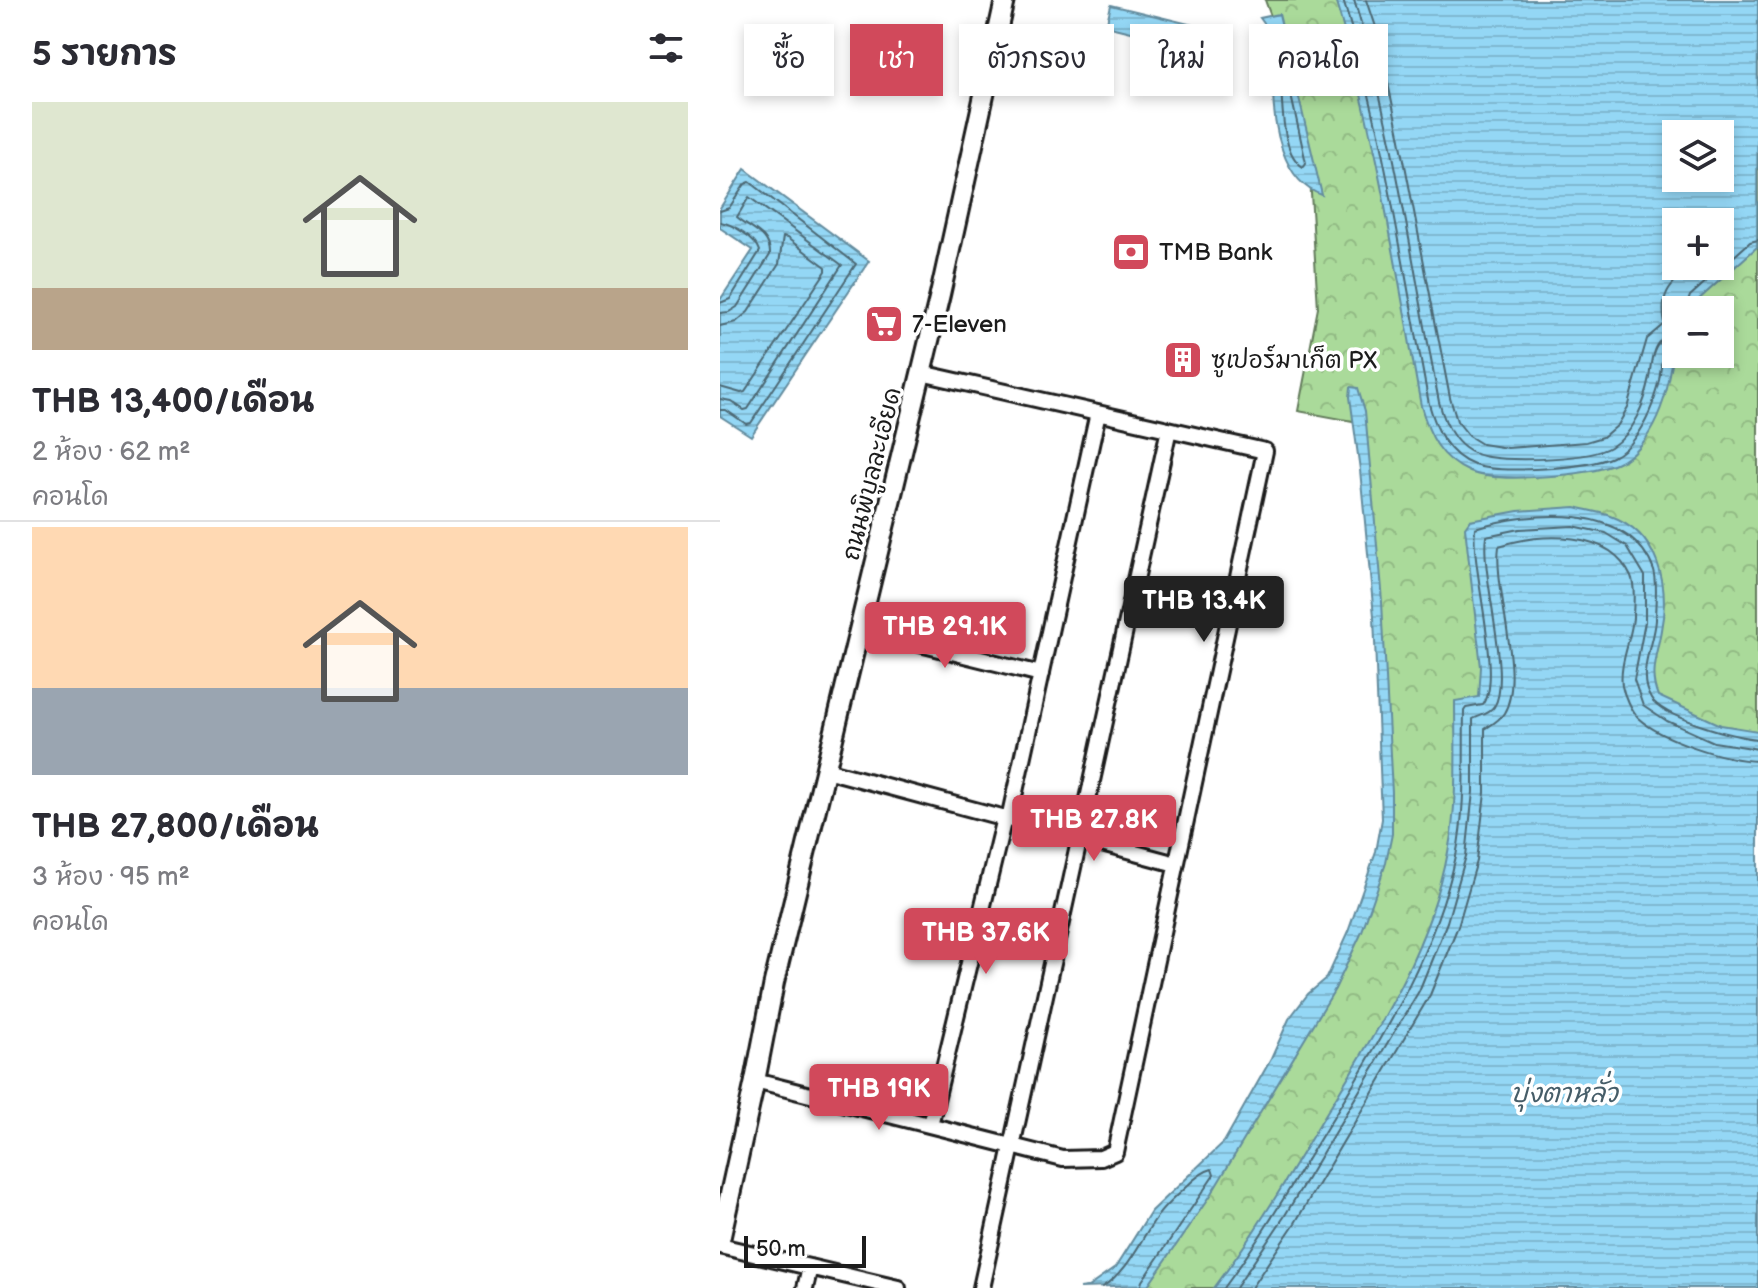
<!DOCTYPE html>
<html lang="th">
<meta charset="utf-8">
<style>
body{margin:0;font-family:"Balsamiq Sans","Playpen Sans Thai",sans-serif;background:#f2f2f3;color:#2b2b33;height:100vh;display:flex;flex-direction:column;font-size:30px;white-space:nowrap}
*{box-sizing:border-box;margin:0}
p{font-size:26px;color:#7c7c81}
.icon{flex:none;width:44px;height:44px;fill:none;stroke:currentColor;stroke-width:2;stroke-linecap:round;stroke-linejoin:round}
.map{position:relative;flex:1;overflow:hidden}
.drawer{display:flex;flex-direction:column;background:#fff;width:720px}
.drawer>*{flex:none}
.banner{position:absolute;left:24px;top:24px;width:760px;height:72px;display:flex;gap:16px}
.fabs{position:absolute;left:942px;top:120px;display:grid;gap:16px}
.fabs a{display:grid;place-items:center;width:72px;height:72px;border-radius:0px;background:#fff;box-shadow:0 4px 12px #0003;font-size:40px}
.scale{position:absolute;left:24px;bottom:20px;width:122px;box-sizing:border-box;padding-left:8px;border:4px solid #1c1c1c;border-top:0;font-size:22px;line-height:28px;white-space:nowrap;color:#1c1c1c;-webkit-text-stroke:6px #fff;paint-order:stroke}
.price{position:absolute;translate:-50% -68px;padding:0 18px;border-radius:8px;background:#d1495b;color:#fff;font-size:26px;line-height:52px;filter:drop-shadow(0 2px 4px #0008)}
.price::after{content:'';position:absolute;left:50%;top:48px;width:24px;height:18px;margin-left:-12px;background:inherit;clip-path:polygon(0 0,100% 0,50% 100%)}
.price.active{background:#222;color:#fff}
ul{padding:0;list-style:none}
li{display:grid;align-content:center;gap:16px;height:424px;padding:0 32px}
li+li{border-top:2px solid #e1e1e2}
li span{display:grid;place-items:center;height:248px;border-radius:0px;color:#555}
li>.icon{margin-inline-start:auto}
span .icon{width:144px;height:144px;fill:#fffc;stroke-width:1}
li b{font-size:34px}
h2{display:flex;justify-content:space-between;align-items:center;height:96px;padding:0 32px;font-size:34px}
.pill{padding:0 28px;border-radius:0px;background:#fff;box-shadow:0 4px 12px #0003;font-size:28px;line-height:72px}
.pill.active{background:#d1495b;color:#fff}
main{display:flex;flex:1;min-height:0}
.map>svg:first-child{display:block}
.park{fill:url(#park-crowns);stroke:#637b5b;stroke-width:2;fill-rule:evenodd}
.water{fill:url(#water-rules);stroke:#648c9e;stroke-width:2;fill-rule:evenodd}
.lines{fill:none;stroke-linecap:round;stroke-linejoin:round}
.shore{stroke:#4c6773;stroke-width:2}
.street-casing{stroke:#1c1c1c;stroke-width:20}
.secondary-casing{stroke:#1c1c1c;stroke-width:24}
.street{stroke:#fff;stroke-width:14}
.secondary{stroke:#fff;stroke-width:18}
.labels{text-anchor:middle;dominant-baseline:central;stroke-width:7;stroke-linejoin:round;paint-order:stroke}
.poi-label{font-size:24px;fill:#1c1c1c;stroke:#fff;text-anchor:start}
.street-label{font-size:24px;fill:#1c1c1c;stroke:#fff}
.water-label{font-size:26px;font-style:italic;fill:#465d68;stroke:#fff}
</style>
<main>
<section class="drawer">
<h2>5 รายการ<svg class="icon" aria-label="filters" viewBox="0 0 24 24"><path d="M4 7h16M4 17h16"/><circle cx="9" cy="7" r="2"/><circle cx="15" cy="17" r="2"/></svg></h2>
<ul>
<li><span style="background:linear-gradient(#dfe7d0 75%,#b9a48a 0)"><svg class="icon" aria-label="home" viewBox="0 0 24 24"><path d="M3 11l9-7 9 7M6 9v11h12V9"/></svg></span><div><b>THB 13,400/เดือน</b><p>2 ห้อง · 62 m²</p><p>คอนโด</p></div></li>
<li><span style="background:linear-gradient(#ffd9b3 65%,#9aa5b1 0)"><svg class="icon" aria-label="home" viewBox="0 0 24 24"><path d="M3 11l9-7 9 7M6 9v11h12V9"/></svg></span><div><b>THB 27,800/เดือน</b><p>3 ห้อง · 95 m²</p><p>คอนโด</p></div></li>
</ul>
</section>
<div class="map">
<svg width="1038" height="1288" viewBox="0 0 1038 1288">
<defs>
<pattern id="park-crowns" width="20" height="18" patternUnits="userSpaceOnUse" patternTransform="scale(2)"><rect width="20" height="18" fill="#aada9a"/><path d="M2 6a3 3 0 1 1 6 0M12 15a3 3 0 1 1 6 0" fill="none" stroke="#92ba84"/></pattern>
<pattern id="water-rules" width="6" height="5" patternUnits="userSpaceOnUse" patternTransform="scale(2)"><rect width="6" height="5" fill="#94d7f5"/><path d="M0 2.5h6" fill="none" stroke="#7fb8d1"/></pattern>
</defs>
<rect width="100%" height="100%" fill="#fff"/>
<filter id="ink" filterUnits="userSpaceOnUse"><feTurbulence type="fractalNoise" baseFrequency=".0125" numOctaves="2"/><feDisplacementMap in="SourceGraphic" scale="16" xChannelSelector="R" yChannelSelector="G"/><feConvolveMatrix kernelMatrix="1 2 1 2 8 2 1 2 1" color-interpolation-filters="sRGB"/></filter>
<g filter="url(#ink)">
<!-- park -->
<path class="park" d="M545,0H1038V1288H415L612,980L665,838L661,674L638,422L578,411L598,308L590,177L553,22ZM956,134H1000V178H956ZM956,222H1000V266H956ZM956,310H1000V354H956Z"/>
<!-- water -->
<path class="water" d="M615,0H1038L1037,247L976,302L971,310H956C956,354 949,410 920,445C914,452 904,461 896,464C871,476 775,483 750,472C720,459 709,435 701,406C676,270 656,131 615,0ZM956,134H1000V178H956ZM956,222H1000V266H956Z
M391,5L477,26L471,47L386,26Z
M559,14L602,195C562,182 553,125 553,88C553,76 560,64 557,51C555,39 547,27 540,18Z
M25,169L149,261L31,436L0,416V300L33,250L0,228V208Z
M631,387L638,388L645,411L662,601L672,793V834L666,863L642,932L615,989L490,1196L428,1286L359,1288L368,1287L395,1268L431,1211L504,1142L551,1059L569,1019L588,994L607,978L628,932L656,852L662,819L654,616L640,470L630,397Z
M855,507C867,510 880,512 891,516C938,533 950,585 941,630C937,655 928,672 938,696L1001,725L1038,731V1288H494C534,1235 568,1177 602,1120C653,1036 710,950 728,852C738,803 735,751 735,701L759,697L761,667L745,527L750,520L798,511Z"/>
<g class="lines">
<!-- shore -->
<path class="shore" d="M623,0C664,131 683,269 709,404C716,429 727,455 754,465C778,474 870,468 893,457C901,453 910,444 915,437C927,421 935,400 940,381C942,372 942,359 946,351C949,346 951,347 956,346
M634,0C674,130 693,268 719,402C726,428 738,453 768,457C794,461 870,460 891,447C913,433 925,403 930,378C932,368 932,352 940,343C944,337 949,336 956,336
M646,0L657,33L679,134L730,398L737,421L749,436L762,444L787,448L866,442L883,437L897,425L907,408L927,339L945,324C939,294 950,285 970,266
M565,83L569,86L586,163L583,167C562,154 563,111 561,87Z
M0,211L9,208L25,184L30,182L136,264L31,423L26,424L6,410H0
M0,222C13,224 36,238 40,251L10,299L0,303
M965,310L970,296L1030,242L1038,240
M0,313L9,312L17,307L50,255C51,234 31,229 17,217L29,197L122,265L28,409L24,410L11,401L0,399
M0,326L16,322L28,312L59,264L63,237L67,238L106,267V271L25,392L21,393L0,387
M382,1288C407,1273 419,1242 436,1218C444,1206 456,1196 467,1186C474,1179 483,1171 492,1169L494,1175L422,1281L420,1288
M504,1288C541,1238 573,1183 606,1129C658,1043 714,957 736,856C746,809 743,759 744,711L746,708L763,705C784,678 750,566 755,528C812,511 910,502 934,571C938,584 935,607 935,620C933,646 916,674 931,698C943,718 1015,737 1038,739
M516,1288L564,1217L699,991L727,922L746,856L753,792V719C760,715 769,715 774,707C793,679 760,573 766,536L800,529L853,526L886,533L907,546L925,576V622L914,679L923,705L947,721L994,742L1038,749
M531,1288L575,1223L710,995L738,926L757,861L765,793V729C772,724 779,721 784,713C806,678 773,587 779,546C821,533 890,529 911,576C916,587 913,606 913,618C911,640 899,663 902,685C904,695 910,710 918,718C942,740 1005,760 1038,761"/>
<defs>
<path id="street" d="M139,629L321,674
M106,770L456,864
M289,819L378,413
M35,1081L343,1159L381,1158L395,1152L545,451L201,373
M210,1125L284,818
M0,1246L178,1288
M85,1288L90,1267
M261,1288L449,429"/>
<path id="secondary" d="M0,1240L35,1081L54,983L220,295L285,0"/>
</defs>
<!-- street casing -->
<use href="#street" class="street-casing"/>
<!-- secondary casing -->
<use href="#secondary" class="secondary-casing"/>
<!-- street -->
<use href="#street" class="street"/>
<!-- secondary -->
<use href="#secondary" class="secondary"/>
</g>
</g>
<!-- icons -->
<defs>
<symbol id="bank-square" viewBox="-11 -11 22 22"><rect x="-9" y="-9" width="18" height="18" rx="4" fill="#d1495b" stroke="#fff"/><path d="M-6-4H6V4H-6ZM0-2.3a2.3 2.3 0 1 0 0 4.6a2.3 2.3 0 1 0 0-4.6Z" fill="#fff"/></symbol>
<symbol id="supermarket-square" viewBox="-11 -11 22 22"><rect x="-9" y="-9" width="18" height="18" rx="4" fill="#d1495b" stroke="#fff"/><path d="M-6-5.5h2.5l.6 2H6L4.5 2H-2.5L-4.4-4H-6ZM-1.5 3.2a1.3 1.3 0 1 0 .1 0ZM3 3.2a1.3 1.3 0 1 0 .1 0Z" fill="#fff"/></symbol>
<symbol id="building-square" viewBox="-11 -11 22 22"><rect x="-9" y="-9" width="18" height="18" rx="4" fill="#d1495b" stroke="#fff"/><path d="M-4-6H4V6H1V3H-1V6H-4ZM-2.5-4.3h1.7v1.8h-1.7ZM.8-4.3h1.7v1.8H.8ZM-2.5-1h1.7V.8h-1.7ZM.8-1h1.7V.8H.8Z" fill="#fff"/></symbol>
</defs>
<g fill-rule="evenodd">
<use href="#bank-square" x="389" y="230" width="44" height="44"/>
<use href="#supermarket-square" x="142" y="302" width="44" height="44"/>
<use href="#building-square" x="441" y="338" width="44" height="44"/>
</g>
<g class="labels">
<!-- poi labels -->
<g class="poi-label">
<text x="439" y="252">TMB Bank</text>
<text x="192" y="324">7-Eleven</text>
<text x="491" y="360">ซูเปอร์มาเก็ต PX</text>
</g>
<!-- street labels -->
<g class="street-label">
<text transform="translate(152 474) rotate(-76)">ถนนพิบูลละเอียด</text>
</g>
<!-- water labels -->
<g class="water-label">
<text x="844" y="1094">บุ่งตาหลั่ว</text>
</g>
</g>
</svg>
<div class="fabs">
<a><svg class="icon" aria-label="layers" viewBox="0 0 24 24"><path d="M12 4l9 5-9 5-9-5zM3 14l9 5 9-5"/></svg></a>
<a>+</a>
<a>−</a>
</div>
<div class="scale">50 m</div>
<b class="price active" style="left:484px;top:644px">THB 13.4K</b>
<b class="price" style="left:225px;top:670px">THB 29.1K</b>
<b class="price" style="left:374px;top:863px">THB 27.8K</b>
<b class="price" style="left:266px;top:976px">THB 37.6K</b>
<b class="price" style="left:159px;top:1132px">THB 19K</b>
<div class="banner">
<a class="pill">ซื้อ</a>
<a class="pill active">เช่า</a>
<a class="pill">ตัวกรอง</a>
<a class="pill">ใหม่</a>
<a class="pill">คอนโด</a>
</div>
</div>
</main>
